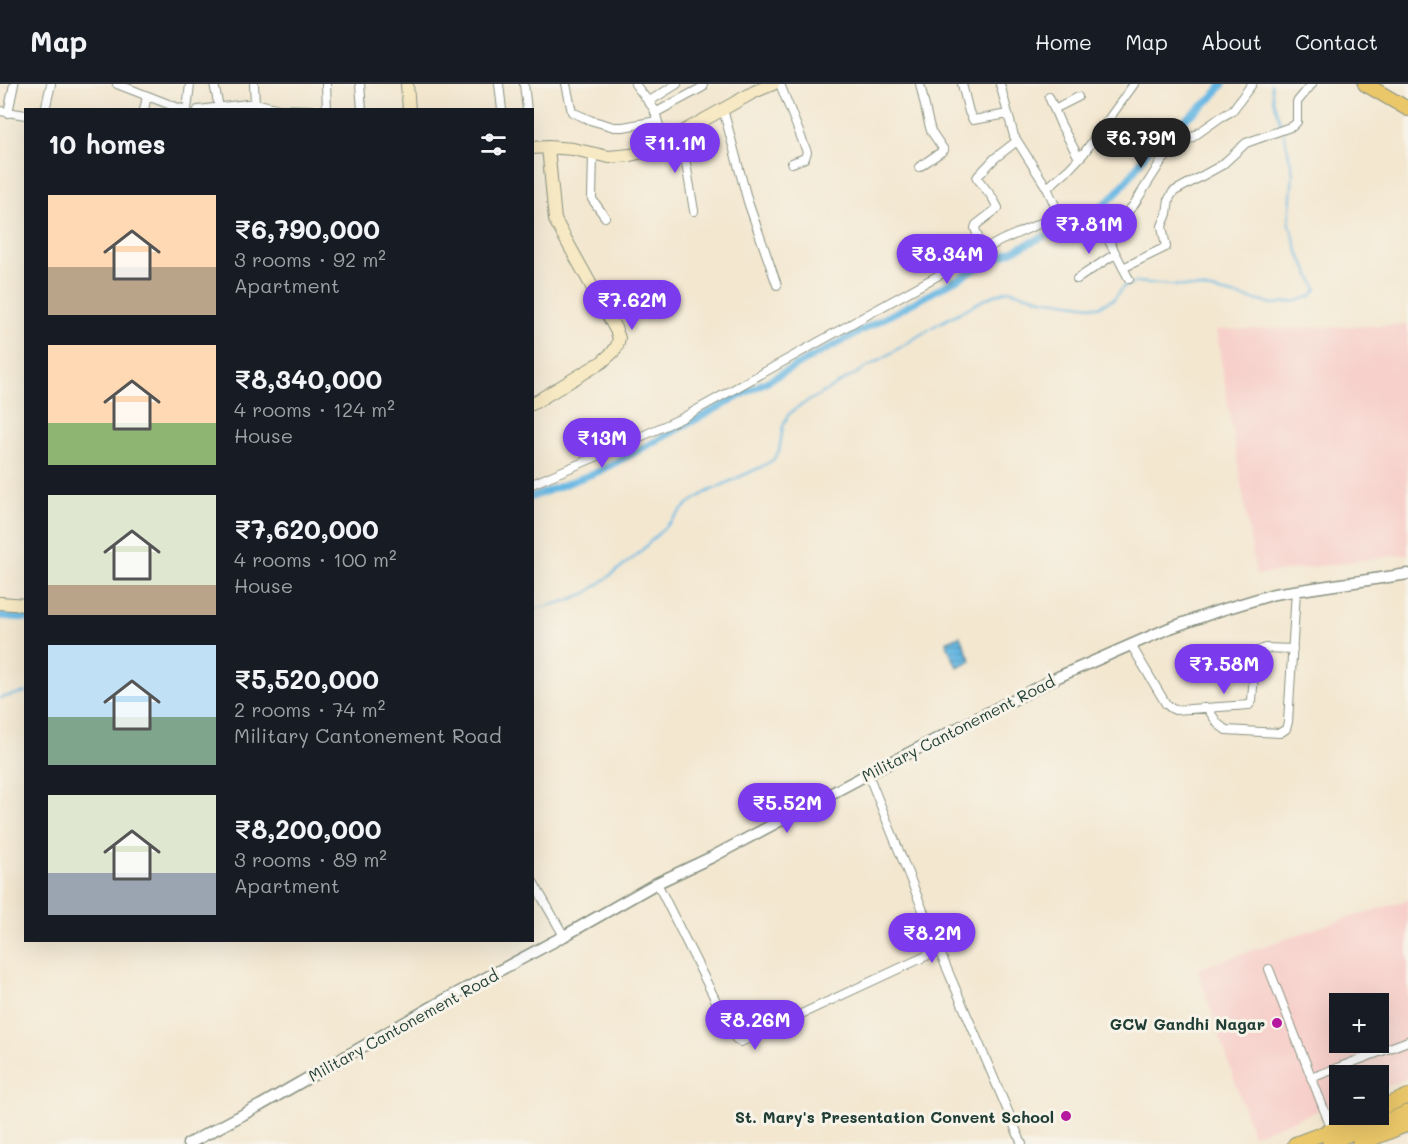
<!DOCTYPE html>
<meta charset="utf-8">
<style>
body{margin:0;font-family:Mali,sans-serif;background:#242831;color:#f1f3f6;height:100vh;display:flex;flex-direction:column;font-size:22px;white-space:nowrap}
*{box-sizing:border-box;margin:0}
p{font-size:20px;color:#9ea1a6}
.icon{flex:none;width:33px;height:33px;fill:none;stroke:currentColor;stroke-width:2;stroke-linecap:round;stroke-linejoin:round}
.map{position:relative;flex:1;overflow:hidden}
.side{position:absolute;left:24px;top:24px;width:510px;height:834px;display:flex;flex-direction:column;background:#171b24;border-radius:0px;box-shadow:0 6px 24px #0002}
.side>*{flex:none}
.controls{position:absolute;left:1329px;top:909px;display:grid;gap:12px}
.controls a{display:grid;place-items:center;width:60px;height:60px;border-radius:0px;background:#171b24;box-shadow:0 6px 24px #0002;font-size:30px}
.price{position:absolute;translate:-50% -51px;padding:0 14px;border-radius:21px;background:#7c3aed;color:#fff;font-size:20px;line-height:39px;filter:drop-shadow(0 2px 3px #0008)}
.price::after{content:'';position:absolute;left:50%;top:36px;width:18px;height:14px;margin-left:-9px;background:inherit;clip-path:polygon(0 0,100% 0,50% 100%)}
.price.current{background:#222;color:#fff}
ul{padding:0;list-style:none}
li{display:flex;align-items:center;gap:18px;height:150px;padding:0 24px}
li span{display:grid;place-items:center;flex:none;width:168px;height:120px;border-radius:0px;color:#555}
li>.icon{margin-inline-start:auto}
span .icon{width:72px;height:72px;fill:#fffc;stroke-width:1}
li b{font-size:26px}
h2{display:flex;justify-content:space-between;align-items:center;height:72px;padding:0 24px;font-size:26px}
header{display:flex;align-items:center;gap:36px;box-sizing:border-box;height:84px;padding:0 30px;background:#171b24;border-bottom:2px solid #363941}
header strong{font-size:28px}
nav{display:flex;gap:33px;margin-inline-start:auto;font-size:21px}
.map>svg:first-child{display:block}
.built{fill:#f7d0cb;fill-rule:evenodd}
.water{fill:url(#water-rules);stroke:#447a8c;stroke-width:1.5}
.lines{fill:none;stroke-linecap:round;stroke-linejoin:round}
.stream{stroke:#68b8e3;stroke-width:2}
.canal{stroke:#68b8e3;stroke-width:7}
.minor-casing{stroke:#899282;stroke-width:10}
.tertiary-casing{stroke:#899282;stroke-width:13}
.secondary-casing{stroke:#899282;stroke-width:14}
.primary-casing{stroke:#899282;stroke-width:14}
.trunk-casing{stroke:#899282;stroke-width:16}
.minor{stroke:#fff;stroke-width:8}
.tertiary{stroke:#fff;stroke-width:10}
.secondary{stroke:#f7e9c3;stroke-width:12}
.primary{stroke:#eac769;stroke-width:12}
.trunk{stroke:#eac769;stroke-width:14}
.poi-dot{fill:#b5179e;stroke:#f7f3e8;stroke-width:2}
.labels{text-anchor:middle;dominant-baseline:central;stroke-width:6;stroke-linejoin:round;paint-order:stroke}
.street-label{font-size:16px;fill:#1f3d34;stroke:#f7f3e8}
.poi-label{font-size:16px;font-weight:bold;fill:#1f3d34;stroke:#f7f3e8;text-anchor:end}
</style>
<header>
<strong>Map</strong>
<nav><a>Home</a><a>Map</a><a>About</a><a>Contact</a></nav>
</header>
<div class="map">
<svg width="1408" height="1060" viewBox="0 0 1408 1060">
<defs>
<pattern id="water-rules" width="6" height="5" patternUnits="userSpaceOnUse" patternTransform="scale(1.5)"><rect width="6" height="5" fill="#68b8e3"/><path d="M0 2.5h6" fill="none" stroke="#5597b9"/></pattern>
</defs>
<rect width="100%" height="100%" fill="#f7f3e8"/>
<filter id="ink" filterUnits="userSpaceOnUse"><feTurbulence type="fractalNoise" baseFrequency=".0167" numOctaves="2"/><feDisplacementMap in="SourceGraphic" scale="12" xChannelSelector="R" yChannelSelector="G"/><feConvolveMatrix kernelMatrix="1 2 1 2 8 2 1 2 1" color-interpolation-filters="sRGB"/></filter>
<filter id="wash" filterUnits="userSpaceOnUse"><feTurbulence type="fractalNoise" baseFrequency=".008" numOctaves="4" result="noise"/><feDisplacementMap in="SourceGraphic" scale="24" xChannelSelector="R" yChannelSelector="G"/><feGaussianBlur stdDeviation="1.35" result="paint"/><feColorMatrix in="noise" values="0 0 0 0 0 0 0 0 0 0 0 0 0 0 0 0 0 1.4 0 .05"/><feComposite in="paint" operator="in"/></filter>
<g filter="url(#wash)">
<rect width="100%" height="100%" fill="#f3e7d0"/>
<!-- built -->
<path class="built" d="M1408,241V470L1256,491L1216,246Z
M1408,816V994L1379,1005L1378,992H1340L1339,1019L1253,1051L1197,885L1338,837ZM1340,920H1378V958H1340Z"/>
<!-- water -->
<path class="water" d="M960,552L971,577L957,583L946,558Z"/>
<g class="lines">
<!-- stream -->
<path class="stream" d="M1271,0L1273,16L1282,44
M532,526L566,517L587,509L636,472L688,420L705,409L761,383L773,376L779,367L783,342L788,331L798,323L883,274L936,241L985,215L1008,206L1042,215L1098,223L1114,215L1123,203L1137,198L1202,204L1273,220L1297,217L1311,212L1317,205L1298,168L1289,137L1293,89L1284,49
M0,614L26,608"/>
<!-- canal -->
<path class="canal" d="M532,413L600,387L993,176L1093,130L1115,111L1132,90L1148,66L1165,50L1187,34L1212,14L1223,0
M0,532L26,534"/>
</g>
</g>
<g filter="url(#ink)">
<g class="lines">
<defs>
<path id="minor" d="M117,0L176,23L187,26
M214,0L219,23
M254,0L255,19
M326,0L327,26
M360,0L362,26
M499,0L502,26
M524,0L527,26
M566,0L572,28L590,36L614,43H623L657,37
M635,0L654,25L664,58
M780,0L807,68L805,74L792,79
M962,0L969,28L973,36L1008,30
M1000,0L1014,52L1047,104
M1049,13L1061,41L1079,74
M648,18L677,0
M723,25L748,118L777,201
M1054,25L1078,13
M45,26L51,0
M144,26L147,12
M187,26L190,0
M198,26L255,19L279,25L311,26
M0,27L26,31
M8,29L14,0
M655,29L703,3
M681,49L694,127
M593,69L592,115L605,133
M919,83L944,66L931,47L928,36L920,0
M964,174L979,157L975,144L976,141L998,124L992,113L977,94L978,92L995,74L1017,57
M1123,184L1166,163L1162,142L1167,130L1169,115L1173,108L1222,81L1246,59L1293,42L1297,38V18L1312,0
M1077,195L1115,170
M1129,195L1108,155V147L1133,122L1161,78L1170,69L1221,33L1232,27L1252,0
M532,400L598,372L682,334L1000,157L1052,134L1056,129L1057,126L1047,104L1070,84L1084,69L1134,0
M1131,561L1166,620L1171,624L1175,626L1249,621L1252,617L1255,574L1258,567L1265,564L1293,565
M1208,625L1218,640L1226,646L1280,649L1286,645L1288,638L1296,507
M868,690L939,866L1022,1060
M532,796L564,852
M657,799L732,949L736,955L741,958L939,866
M1269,885L1332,1046
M1311,994L1408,957"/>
<path id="tertiary" d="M188,1060L261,1021L437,920L564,852L657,799L712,773L868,690L1058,593L1167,545L1218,527L1274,510L1408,490"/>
<path id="secondary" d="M407,0L409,26
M532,64L548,63L573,65L609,73L630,71L648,67L754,8L773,0
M532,320L602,278L613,268L617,262L619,254L616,246L555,136L548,63
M0,519L26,521"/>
<path id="primary" d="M1328,1060L1408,1027"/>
<path id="trunk" d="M1365,0L1408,25
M1378,1025L1408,1012
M1295,1060L1332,1046L1367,1030
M1359,1060L1408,1040"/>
</defs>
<!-- minor casing -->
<use href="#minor" class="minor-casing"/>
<!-- tertiary casing -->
<use href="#tertiary" class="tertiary-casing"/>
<!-- secondary casing -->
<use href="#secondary" class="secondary-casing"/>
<!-- primary casing -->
<use href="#primary" class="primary-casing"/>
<!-- trunk casing -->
<use href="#trunk" class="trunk-casing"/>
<!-- minor -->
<use href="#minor" class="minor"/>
<!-- tertiary -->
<use href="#tertiary" class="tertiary"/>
<!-- secondary -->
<use href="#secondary" class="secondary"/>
<!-- primary -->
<use href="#primary" class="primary"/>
<!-- trunk -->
<use href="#trunk" class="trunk"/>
</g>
</g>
<!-- markers -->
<g class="poi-dot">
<circle cx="1277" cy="939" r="6"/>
<circle cx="1066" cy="1032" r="6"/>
</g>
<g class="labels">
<!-- street labels -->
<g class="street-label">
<text transform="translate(958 644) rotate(-27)">Military Cantonement Road</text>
<text transform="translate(403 941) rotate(-29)">Military Cantonement Road</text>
</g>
<!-- poi labels -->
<g class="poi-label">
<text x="1265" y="939">GCW Gandhi Nagar</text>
<text x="1054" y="1032">St. Mary's Presentation Convent School</text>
</g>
</g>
</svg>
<div class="controls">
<a>+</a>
<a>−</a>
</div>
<b class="price current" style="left:1141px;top:85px">₹6.79M</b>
<b class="price" style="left:675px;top:90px">₹11.1M</b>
<b class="price" style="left:1089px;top:171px">₹7.81M</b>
<b class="price" style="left:947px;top:201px">₹8.34M</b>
<b class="price" style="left:632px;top:247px">₹7.62M</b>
<b class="price" style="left:602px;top:385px">₹13M</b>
<b class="price" style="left:1224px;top:611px">₹7.58M</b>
<b class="price" style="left:787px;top:750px">₹5.52M</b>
<b class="price" style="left:932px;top:880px">₹8.2M</b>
<b class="price" style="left:755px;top:967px">₹8.26M</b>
<section class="side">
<h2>10 homes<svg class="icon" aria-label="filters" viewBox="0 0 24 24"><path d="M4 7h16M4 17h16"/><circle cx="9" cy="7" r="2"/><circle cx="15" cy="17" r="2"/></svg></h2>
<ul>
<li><span style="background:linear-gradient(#ffd9b3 60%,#b9a48a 0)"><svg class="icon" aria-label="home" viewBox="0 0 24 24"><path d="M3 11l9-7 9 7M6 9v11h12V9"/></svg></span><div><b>₹6,790,000</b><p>3 rooms · 92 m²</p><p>Apartment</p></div></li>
<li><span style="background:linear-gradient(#ffd9b3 65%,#8fb573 0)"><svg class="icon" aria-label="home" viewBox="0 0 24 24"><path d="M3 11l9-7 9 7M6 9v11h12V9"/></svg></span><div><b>₹8,340,000</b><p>4 rooms · 124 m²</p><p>House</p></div></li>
<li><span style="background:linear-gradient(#dfe7d0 75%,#b9a48a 0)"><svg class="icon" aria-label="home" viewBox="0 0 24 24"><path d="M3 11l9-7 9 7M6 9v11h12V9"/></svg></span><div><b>₹7,620,000</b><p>4 rooms · 100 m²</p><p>House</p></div></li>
<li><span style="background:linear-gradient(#bfe0f5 60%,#7fa58c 0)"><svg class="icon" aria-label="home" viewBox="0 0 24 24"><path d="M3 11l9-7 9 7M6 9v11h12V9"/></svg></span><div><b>₹5,520,000</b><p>2 rooms · 74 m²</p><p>Military Cantonement Road</p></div></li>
<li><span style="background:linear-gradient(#dfe7d0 65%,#9aa5b1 0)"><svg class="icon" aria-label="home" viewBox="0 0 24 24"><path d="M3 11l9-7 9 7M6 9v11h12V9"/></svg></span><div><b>₹8,200,000</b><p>3 rooms · 89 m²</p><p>Apartment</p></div></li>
</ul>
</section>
</div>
